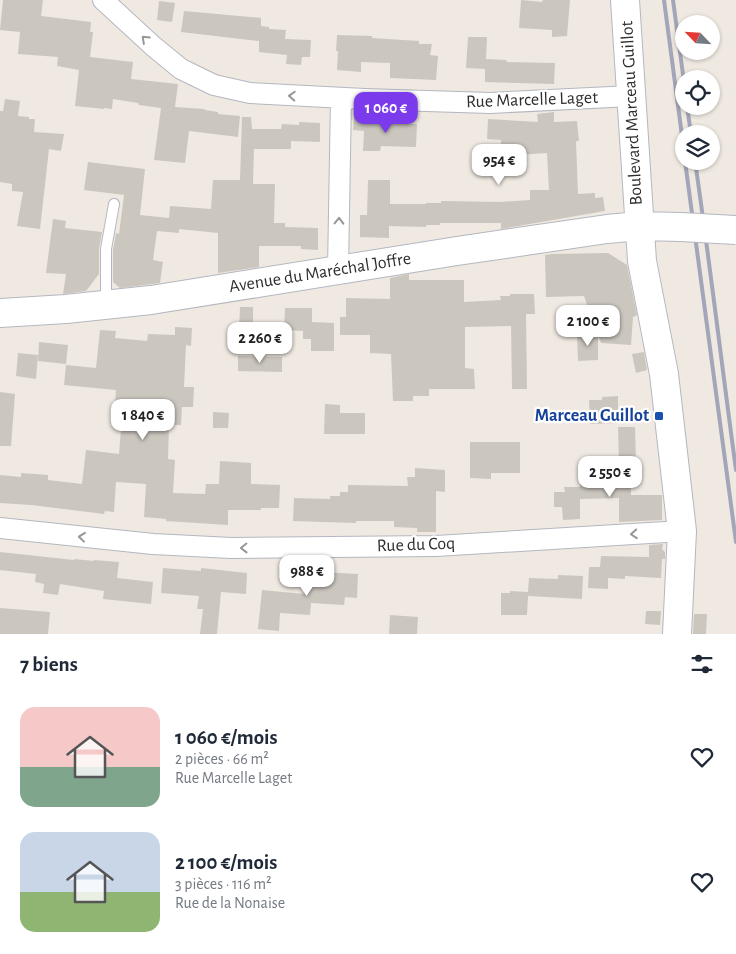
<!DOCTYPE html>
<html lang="fr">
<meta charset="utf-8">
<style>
body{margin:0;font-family:"Alegreya Sans",sans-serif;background:#f2f2f3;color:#1f2937;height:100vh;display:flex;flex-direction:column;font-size:19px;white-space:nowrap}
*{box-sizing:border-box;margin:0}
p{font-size:16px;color:#747a83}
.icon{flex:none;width:28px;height:28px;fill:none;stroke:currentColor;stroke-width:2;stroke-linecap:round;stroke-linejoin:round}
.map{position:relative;height:634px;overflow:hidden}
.drawer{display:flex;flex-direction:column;background:#fff;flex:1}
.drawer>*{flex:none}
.needle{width:32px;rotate:295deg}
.buttons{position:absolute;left:675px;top:15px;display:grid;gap:10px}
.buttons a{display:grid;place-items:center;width:45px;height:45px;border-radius:50%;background:#fff;box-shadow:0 1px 4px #0004;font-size:25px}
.price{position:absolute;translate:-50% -42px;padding:0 11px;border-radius:10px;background:#fff;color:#222;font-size:16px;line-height:32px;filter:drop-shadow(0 1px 2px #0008)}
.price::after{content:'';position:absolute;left:50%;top:30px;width:15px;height:11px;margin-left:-8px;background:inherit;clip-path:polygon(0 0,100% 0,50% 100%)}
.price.selected{background:#7c3aed;color:#fff}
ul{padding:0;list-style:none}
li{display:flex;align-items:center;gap:15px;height:125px;padding:0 20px}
li span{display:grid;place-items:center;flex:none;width:140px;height:100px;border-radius:15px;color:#555}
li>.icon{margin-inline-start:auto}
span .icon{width:60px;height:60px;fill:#fffc;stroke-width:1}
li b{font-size:21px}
h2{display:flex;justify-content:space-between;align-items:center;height:60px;padding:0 20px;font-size:21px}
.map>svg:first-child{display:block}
.building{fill:#cbc7bf}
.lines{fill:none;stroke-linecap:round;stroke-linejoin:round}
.lane-casing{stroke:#b4b7c1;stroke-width:12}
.street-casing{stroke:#b4b7c1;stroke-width:22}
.secondary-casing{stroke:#b4b7c1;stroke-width:30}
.lane{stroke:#fff;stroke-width:10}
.street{stroke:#fff;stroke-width:20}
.secondary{stroke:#fff;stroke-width:28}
.rail{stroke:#a3a6b8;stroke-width:4}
.secondary-bridge-casing{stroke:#b4b7c1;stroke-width:30;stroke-linecap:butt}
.secondary-bridge{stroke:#fff;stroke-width:28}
.oneway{stroke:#969696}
.transit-dot{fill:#1a4fb4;stroke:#fff;stroke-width:2}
.labels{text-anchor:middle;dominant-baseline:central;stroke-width:4.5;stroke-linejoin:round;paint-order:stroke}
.street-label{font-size:18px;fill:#2e2e2e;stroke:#fff}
.transit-label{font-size:18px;font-weight:bold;fill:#164399;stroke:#fff;text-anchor:end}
</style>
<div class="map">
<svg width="736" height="634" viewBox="0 0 736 634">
<rect width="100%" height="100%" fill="#efe9e1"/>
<!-- building -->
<path class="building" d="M3,0H43L41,16L91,22L90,32H93L90,57L133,62L131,79L178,84L175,107L204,109L205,110L218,112V114L240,116L238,137L189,131L185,163L154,160L161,108L139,105L138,103L113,99L112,109L104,108V109L75,106L79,70L57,66L58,57L18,54L20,32L0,30Z
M521,0L542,2L543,0H570L567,36L552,37V30L519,28Z
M159,1L175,3L172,22L157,20Z
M184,11L261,18V26L269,27V29L286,30L285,39L311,40L310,57H302L301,65L286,64L287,55L259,52V41L181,32Z
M337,35L372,36V38L419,41V44H432L430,55L438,56L436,80L390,78V63L361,62V72L337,70L338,51H336Z
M468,37H487L486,59L506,60L507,62L555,63L554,84L485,82V69L466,68Z
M5,99L20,101L18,116L29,117V119H35L34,132L64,134L61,151L49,149L40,229L17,226L23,192L12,191V184L0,182V111H3Z
M554,112V122L577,121L579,141H576L578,194L595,193V198L603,197L605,211L501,229V223H440V225H426V227L389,226V238L360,237V215H367L368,180H390V204H426V203H441V201L500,202L530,200V190H549L547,153L501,156V140L487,139L488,119L538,122L537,114Z
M242,117H251L252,129H281L282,124L299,125V122L320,123V142L291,141V149H254L253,184H275L274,223H285V227L318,228V250L301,249V246H259V267L218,273V233L179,229V233L157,231L153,260L163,262L160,283L120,288L113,282V250L116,233L119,234L124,195L84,190L88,162L145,169L140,215L169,218L170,206L211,209L213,180H240Z
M354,117L371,118V124H417L416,147L381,146L380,151H363L364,131L353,130Z
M53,219L66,221L65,228L102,232L99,249V274L86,291L63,294L66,274L46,273Z
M608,253L627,265L637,315L633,317L631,345L601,343L584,296L546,297L545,255L552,254Z
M409,274V280H464V302L501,300L500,296H510V294H534L535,314H526L527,389H512L511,326L465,327V368L474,369L475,389H429V396H413V401H393L391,354L370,353V335H340V317H346V298L390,299V278Z
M240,307H253V330H239Z
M285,308H312V322L334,323V351H311V339H303V331L284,330Z
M175,327L192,328L191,346L186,345L184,387H194L193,407H182L181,425H169L168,459L175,460L173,493L205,494L206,484H219L220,461L251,463V484L280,485L279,508H261V510H228V525L166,521V519L144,517L146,484L116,482L114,512L105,511L104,514L31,505L0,503V475L21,477V473L48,475V480L82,484L86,450L119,454L123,405H115L116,390L64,385L66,365L96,368L100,330L116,331L115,338L147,341L148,334L175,335Z
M598,334V360L578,361L577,335Z
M39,342L68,345L66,364L38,361Z
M644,352L647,370L636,373L632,354Z
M18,353L38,355L36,379L16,376Z
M238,356L282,357V372L238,371Z
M0,392L15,394L11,446H0Z
M618,396V423L590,424L589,400H602V397Z
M325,404L340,405V413H365V434H324Z
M213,412L229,413L228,428H213Z
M618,427H635L636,462L619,463Z
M470,442H520V473H491V479L470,478Z
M415,468L445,470V492L436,491V532H417V528L394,527V521H356V523L293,521L294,498L330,499V496H340V492H348V485L408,486L407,477H415Z
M631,474V495H662V520L619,522V498L580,499V519L563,520L562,507H554V492H565L564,487H580V491V476Z
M663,544L662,549L665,552V559H662L661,578L625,576V579L608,578V589L588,588L589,567H600L601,556L649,557V545Z
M0,552L74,560V559L94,561V560L119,562L117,578L153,582L151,604L103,599L104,591L60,584L58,595L43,593L44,584L35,582L36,574L0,570Z
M163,568L201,571V568L247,573L246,594L221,592L217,634H200L203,609H197L199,596L161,593Z
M306,571L358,574L357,598L345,597L344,605L311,603L310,615L280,613L279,631L258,629L262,590L304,594Z
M558,575L583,576L582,599L528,596L527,615H501V593H510V591L528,592L529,578L558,579Z
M0,608L50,612L48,634H0Z
M646,611H661L660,625L645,624Z
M694,614H707L706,634H693Z
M390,615L418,617L417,634H389Z"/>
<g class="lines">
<defs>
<path id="lane" d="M106,305V249L114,204"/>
<path id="street" d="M103,0L153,46L181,69L214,85L250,93L364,99L490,103L632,96
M338,270L341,98
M0,528L153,544L231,548L436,546L682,531"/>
<path id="secondary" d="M625,0L642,261L664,374L682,531L677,634
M0,313L66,309L151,300L457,251L607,229L639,226L681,227"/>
</defs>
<!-- lane casing -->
<use href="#lane" class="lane-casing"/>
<!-- street casing -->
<use href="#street" class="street-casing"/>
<!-- secondary casing -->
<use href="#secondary" class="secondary-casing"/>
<!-- lane -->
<use href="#lane" class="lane"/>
<!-- street -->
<use href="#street" class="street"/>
<!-- secondary -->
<use href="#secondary" class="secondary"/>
<!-- rail -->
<path class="rail" d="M664,0L684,151
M673,0L684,82
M687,106L691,134
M685,161L736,542
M695,161C710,264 722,367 736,470"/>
<defs>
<path id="secondary-bridge" d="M681,227L736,230"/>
</defs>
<!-- secondary-bridge casing -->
<use href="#secondary-bridge" class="secondary-bridge-casing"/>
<!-- secondary-bridge -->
<use href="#secondary-bridge" class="secondary-bridge"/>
</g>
<!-- one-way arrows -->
<defs><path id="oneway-chevron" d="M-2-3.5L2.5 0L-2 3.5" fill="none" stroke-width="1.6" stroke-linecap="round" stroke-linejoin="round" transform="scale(1.25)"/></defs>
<g class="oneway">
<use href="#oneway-chevron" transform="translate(145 39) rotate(-137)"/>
<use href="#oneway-chevron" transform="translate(292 96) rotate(-177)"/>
<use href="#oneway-chevron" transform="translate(339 221) rotate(-89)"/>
<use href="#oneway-chevron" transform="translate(634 534) rotate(176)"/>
<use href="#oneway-chevron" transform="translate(82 537) rotate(-174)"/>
<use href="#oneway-chevron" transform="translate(244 548) rotate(179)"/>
</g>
<!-- markers -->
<rect class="transit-dot" x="654" y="411" width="10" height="10" rx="2.5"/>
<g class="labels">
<!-- street labels -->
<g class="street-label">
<text transform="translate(532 100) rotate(-2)">Rue Marcelle Laget</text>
<text transform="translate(632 113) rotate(-93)">Boulevard Marceau Guillot</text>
<text transform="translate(320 273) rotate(-9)">Avenue du Maréchal Joffre</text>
<text transform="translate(416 545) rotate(-2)">Rue du Coq</text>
</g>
<!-- transit labels -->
<g class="transit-label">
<text x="649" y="416">Marceau Guillot</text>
</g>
</g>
</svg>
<div class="buttons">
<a><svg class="needle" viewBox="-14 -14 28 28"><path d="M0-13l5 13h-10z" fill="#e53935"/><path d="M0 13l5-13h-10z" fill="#747a83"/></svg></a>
<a><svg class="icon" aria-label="locate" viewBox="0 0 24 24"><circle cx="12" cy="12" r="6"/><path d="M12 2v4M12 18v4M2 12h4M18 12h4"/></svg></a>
<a><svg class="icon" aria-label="layers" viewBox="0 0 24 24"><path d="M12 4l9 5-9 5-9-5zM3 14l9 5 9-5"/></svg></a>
</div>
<b class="price selected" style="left:386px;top:134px">1 060 €</b>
<b class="price" style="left:499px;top:186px">954 €</b>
<b class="price" style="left:588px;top:347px">2 100 €</b>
<b class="price" style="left:260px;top:364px">2 260 €</b>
<b class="price" style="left:143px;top:441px">1 840 €</b>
<b class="price" style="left:610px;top:498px">2 550 €</b>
<b class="price" style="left:307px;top:597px">988 €</b>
</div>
<section class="drawer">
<h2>7 biens<svg class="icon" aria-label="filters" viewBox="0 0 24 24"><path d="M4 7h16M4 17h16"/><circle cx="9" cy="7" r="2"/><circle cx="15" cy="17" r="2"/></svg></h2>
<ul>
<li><span style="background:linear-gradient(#f6c9c9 60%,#7fa58c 0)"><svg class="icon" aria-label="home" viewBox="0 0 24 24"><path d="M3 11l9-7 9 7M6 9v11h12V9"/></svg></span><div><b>1 060 €/mois</b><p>2 pièces · 66 m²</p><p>Rue Marcelle Laget</p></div><svg class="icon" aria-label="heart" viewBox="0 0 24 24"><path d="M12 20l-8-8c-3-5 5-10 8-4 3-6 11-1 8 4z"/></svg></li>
<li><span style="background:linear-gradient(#c9d6e8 60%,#8fb573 0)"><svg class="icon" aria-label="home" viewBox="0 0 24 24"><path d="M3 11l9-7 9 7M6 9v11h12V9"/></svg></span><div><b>2 100 €/mois</b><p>3 pièces · 116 m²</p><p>Rue de la Nonaise</p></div><svg class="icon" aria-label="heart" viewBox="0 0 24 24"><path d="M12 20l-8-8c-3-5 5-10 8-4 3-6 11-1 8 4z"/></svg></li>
</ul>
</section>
